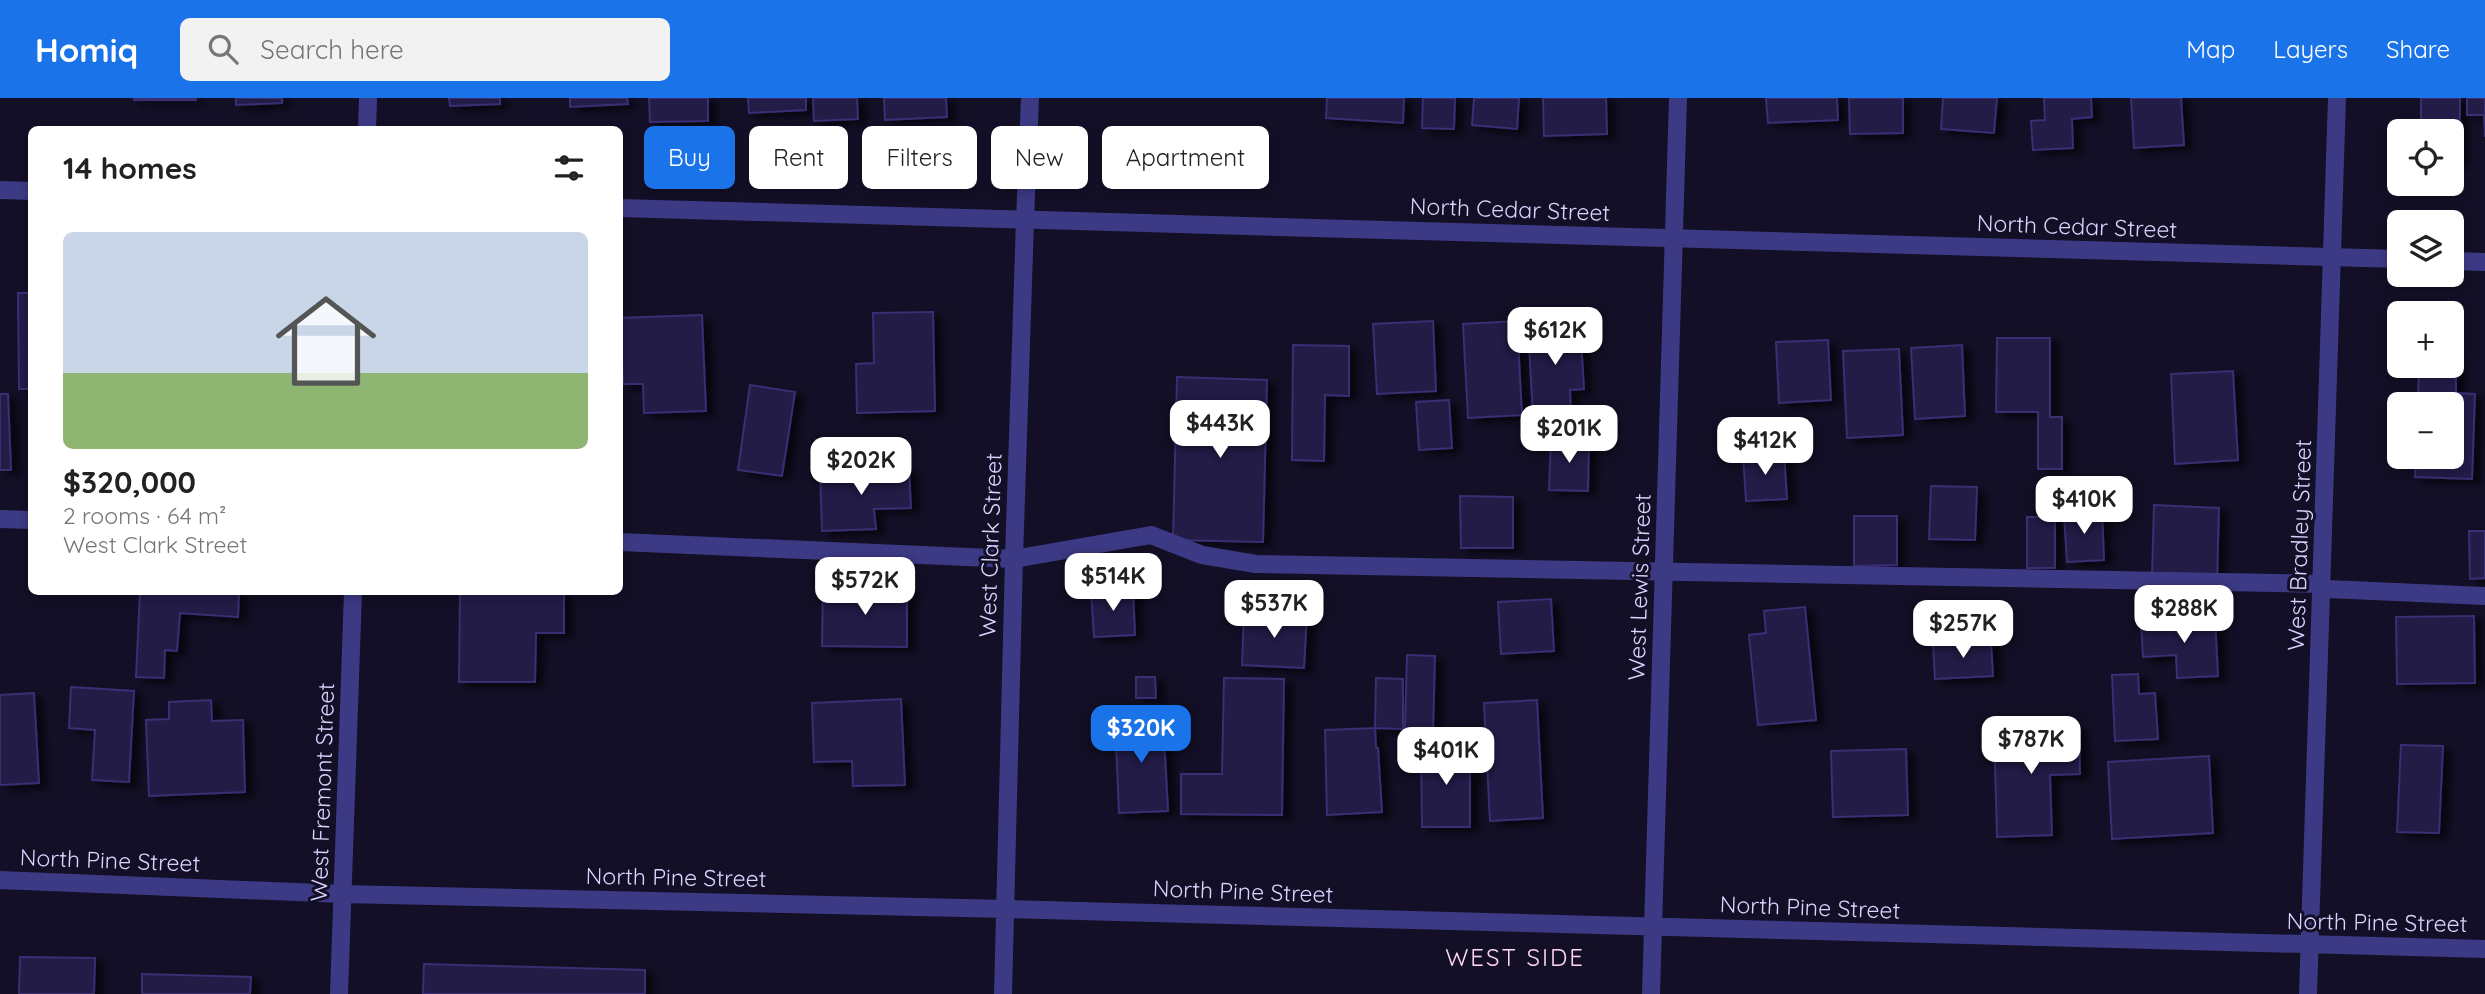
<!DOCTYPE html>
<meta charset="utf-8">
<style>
body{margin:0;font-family:Quicksand,sans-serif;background:#f2f2f2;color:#222;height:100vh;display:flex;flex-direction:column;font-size:26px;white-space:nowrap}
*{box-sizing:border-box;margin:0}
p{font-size:23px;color:#767676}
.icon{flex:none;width:38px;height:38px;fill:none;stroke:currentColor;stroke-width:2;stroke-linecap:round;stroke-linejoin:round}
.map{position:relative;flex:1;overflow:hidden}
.drawer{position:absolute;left:28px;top:28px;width:595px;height:469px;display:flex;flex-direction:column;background:#fff;border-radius:10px;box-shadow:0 4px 10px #0003}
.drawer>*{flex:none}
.hud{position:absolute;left:644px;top:28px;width:665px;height:63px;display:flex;gap:14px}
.buttons{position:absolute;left:2387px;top:21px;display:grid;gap:14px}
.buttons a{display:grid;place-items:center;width:77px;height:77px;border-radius:10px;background:#fff;box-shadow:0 4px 10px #0003;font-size:35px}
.price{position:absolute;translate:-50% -60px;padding:0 16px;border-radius:14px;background:#fff;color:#222;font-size:23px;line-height:46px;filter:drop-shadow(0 2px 4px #0008)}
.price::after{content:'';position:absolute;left:50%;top:42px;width:21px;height:16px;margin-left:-10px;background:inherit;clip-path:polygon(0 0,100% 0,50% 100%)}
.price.selected{background:#1a73e8;color:#fff}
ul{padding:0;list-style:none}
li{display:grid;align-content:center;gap:14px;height:371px;padding:0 35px}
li+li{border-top:2px solid #e0e0e0}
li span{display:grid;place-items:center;height:217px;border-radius:10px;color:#555}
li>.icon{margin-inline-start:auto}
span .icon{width:126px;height:126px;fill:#fffc;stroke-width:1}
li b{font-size:30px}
h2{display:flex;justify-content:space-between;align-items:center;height:84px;padding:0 35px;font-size:30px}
.pill{padding:0 24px;border-radius:10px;background:#fff;box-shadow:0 4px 10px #0003;font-size:24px;line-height:63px}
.pill.selected{background:#1a73e8;color:#fff}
header{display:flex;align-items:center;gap:42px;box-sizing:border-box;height:98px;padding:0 35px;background:#1a73e8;color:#fff}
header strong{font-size:33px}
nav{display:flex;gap:38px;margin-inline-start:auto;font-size:24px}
.search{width:490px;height:63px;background:#f2f2f2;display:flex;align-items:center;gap:18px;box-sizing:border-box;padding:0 24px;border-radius:10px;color:#767676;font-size:26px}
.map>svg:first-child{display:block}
.building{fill:#241b47;stroke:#3b2d73;stroke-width:2;filter:url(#shadow)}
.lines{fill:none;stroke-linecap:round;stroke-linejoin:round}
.service{stroke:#3d3a85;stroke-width:18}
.minor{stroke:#3d3a85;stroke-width:18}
.tertiary{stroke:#3d3a85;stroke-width:18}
.labels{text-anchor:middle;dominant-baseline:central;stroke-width:6;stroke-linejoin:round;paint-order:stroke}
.street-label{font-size:23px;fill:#d9d4ff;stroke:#130f26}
.neighbourhood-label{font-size:24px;letter-spacing:2px;fill:#ffd6f0;stroke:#130f26}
</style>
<header>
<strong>Homiq</strong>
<div class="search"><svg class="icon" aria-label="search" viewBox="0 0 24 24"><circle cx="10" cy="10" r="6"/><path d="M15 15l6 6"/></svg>Search here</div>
<nav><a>Map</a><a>Layers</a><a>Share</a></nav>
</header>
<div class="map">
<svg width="2485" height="896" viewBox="0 0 2485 896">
<defs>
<filter id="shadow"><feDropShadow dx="8" dy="4.5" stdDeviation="3.5" flood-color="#0009"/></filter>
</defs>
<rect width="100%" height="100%" fill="#130f26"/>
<!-- building -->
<path class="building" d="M134,0H196V2H134Z
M236,0H282V5L236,7Z
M449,0H500V6L450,8Z
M570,0H627L628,6L570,9Z
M649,0H708V23L650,24Z
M748,0H806V12L749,15Z
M813,0H857L858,21L814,23Z
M884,0H946L947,19L885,22Z
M1327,0H1404L1403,25L1326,20Z
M1423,0H1455L1454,31L1422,30Z
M1474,0H1519L1517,31L1472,27Z
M1543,0H1606L1607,36L1544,38Z
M1766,0H1837L1838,22L1768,25Z
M1849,0H1903V35L1850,36Z
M1943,0H1997L1994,35L1941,31Z
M2044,0H2091L2092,19L2072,21L2073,50L2033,52L2031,23L2045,22Z
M2131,0H2181L2184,47L2134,50Z
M2421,0H2460L2459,65H2452V33H2421Z
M2467,0H2485V39L2484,17H2467Z
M18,195H32V291H19Z
M933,214L935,313L857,315L856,266L874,265L873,215Z
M702,217L706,313L644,315L643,286H623L620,220Z
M1433,223L1436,293L1377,296L1373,226Z
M1517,223L1522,317L1468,320L1463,226Z
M1580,225L1584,291L1570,292L1571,316L1533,318L1528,228Z
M1997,240H2050V319H2062V371H2038V314H1996Z
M1828,242L1831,302L1779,305L1776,244Z
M1293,247L1349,248V298L1325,297L1324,363L1292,362Z
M1962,247L1965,318L1915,321L1911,250Z
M1899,251L1903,337L1847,340L1843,253Z
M2452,258L2456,259V295L2475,296L2472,381L2415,379L2416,359H2452V306H2418L2419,268H2452Z
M2233,273L2238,362L2175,366L2171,276Z
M1177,279L1267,282L1263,444L1173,442Z
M750,287L795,294L782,378L738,372Z
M0,296H8L11,372H0Z
M1449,302L1452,350L1419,352L1416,304Z
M1551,340L1589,341L1588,393L1549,392Z
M1784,354L1787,401L1746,403L1743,356Z
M909,371L911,410L874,411L876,431L822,433L820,375Z
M1931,388L1977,389L1975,442L1929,441Z
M1460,398L1513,399V450H1461Z
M2154,407L2219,410L2217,481L2152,478Z
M2102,413L2104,462L2067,464L2064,415Z
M1854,418H1897V467L1854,468Z
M2027,419H2055V470H2027Z
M2469,433H2485V480L2470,481Z
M823,488L907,489V549L822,548Z
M1133,491L1135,537L1094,539L1091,493Z
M140,494H239L238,519L180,515L177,553L165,552L164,580L136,579Z
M460,494H564V535H536L535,584H459Z
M1551,501L1554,553L1501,556L1498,504Z
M1805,509L1816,622L1758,627L1749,537L1766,535L1764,513Z
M1244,514L1307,516L1304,570L1242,567Z
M2474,518L2475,585L2397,586L2396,519Z
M2215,520L2218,578L2177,580L2176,557L2143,559L2141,524Z
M1991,543L1993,578L1935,581L1933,546Z
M1407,557L1435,558L1433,633L1405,632Z
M2138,576L2139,596L2155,595L2158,641L2115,643L2112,577Z
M1136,579H1155L1156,600H1136Z
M1224,580L1284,581L1282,717L1181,716V676H1222Z
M1376,580L1403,581V631L1375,630Z
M71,589L134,593L129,684L92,682L95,632L69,630Z
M34,595L39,685L0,687V597Z
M901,601L905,687L853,688L852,663L814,664L812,605Z
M211,602L212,623L243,622L245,694L149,698L146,622L169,621V604Z
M1537,602L1543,720L1490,723L1484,605Z
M1163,619L1168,713L1119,715L1115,621Z
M2079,629L2080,676L2050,677L2052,737L1997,739L1994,632Z
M1375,630L1376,650H1378L1382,714L1327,717L1325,632Z
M2401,647L2443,648L2439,735L2397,734Z
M1421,650H1470V729H1422Z
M1906,651L1908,717L1833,719L1831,653Z
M2209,658L2213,735L2112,741L2108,664Z
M20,859L95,860L94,896H19Z
M424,866L645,872V896H423Z
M142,876L251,879L250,896H142Z"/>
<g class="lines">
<!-- service -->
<path class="service" d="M0,421L32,422
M620,444L1014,461L1151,437L1202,457L1256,466L2322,486V489L2328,491L2485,498"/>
<!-- minor -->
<path class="minor" d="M367,32L368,0
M0,782L343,796L1006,811L2485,851
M339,896L353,494
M1003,896L1014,461L1025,122
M1651,896L1678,0
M2308,896L2337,0"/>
<!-- tertiary -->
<path class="tertiary" d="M0,92L32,93
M620,110L2399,161
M1025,122L1030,0
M2452,163L2485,164"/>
</g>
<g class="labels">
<!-- street labels -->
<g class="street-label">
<text transform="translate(1510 111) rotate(2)">North Cedar Street</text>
<text transform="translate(2077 128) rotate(2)">North Cedar Street</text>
<text transform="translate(990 447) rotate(-88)">West Clark Street</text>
<text transform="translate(2299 447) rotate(-88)">West Bradley Street</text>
<text transform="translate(1639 489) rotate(-88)">West Lewis Street</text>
<text transform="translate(322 694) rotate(-88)">West Fremont Street</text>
<text transform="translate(110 762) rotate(2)">North Pine Street</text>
<text transform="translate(676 779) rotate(1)">North Pine Street</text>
<text transform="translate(1243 793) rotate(2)">North Pine Street</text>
<text transform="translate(1810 809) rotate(2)">North Pine Street</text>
<text transform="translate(2377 824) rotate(1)">North Pine Street</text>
</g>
<!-- neighbourhood labels -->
<g class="neighbourhood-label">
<text x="1515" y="859">WEST SIDE</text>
</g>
</g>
</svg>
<div class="buttons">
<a><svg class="icon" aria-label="locate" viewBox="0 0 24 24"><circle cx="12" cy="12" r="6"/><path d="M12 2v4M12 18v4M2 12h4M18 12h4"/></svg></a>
<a><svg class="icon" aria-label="layers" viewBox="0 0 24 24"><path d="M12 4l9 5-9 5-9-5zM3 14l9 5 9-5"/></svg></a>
<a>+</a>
<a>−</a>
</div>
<b class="price" style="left:1555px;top:269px">$612K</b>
<b class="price" style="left:1220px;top:362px">$443K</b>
<b class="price" style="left:1569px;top:367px">$201K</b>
<b class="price" style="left:1765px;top:379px">$412K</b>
<b class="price" style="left:861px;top:399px">$202K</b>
<b class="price" style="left:2084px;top:438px">$410K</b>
<b class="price" style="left:1113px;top:515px">$514K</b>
<b class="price" style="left:865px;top:519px">$572K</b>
<b class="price" style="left:1274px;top:542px">$537K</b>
<b class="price" style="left:2184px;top:547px">$288K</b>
<b class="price" style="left:1963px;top:562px">$257K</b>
<b class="price selected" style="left:1141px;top:667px">$320K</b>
<b class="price" style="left:2031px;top:678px">$787K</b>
<b class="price" style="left:1446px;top:689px">$401K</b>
<div class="hud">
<a class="pill selected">Buy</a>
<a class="pill">Rent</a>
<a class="pill">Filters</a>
<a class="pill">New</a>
<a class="pill">Apartment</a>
</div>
<section class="drawer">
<h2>14 homes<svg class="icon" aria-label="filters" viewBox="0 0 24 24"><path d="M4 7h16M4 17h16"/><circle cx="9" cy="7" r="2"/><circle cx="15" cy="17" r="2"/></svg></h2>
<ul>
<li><span style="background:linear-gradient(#c9d6e8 65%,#8fb573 0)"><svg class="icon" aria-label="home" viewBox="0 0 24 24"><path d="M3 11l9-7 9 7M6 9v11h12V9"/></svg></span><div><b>$320,000</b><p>2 rooms · 64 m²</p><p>West Clark Street</p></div></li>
</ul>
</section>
</div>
